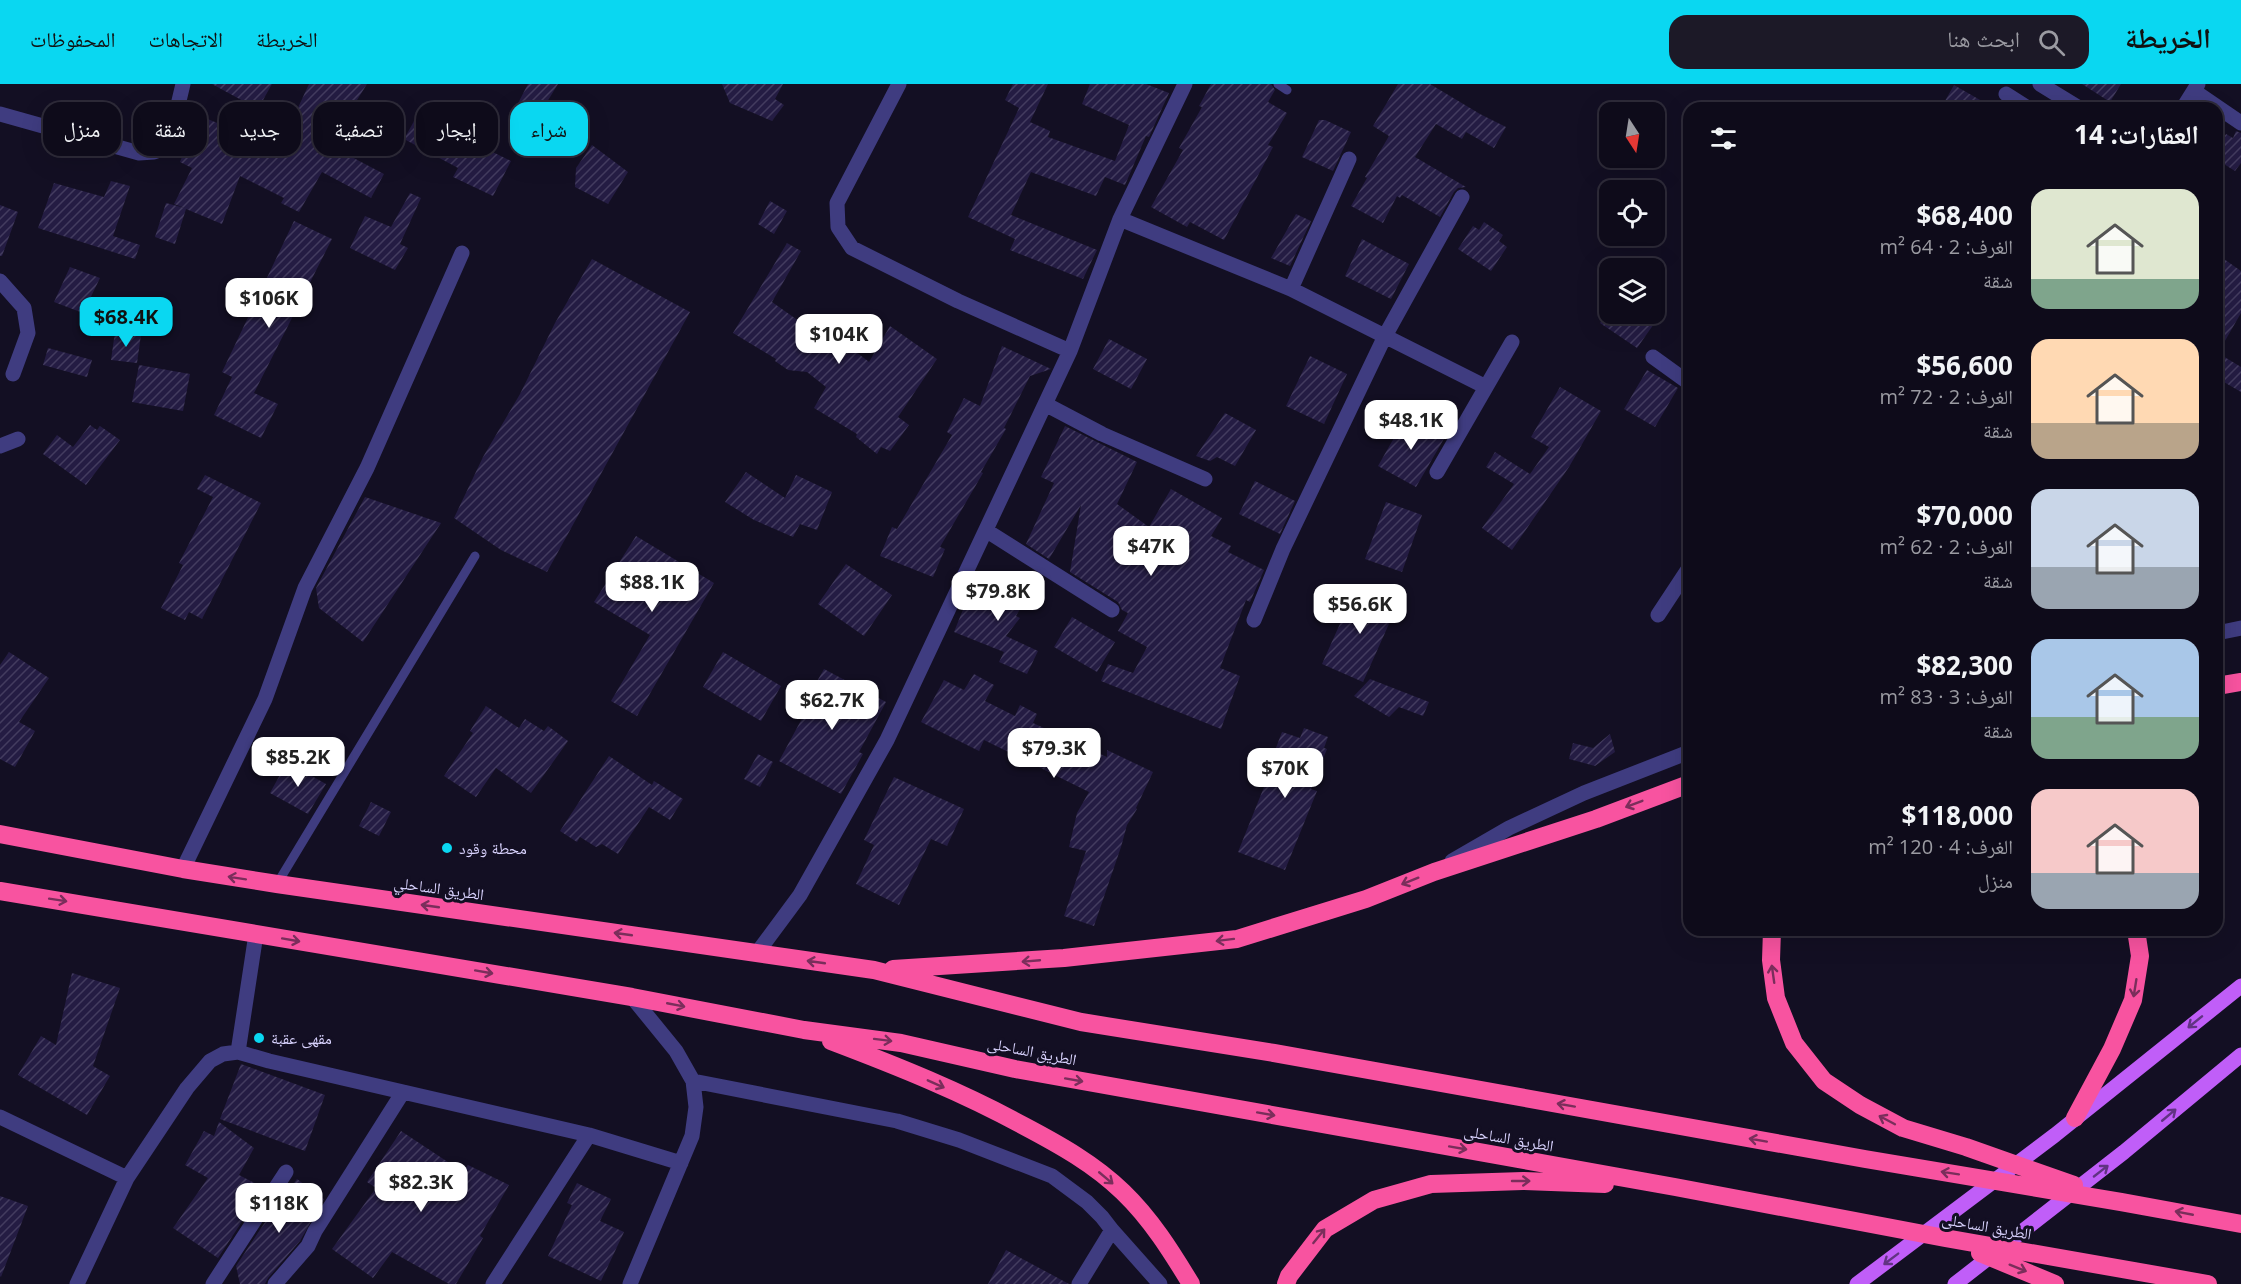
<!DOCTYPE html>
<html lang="ar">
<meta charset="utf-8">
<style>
body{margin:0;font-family:"Open Sans","Noto Naskh Arabic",sans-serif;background:#1c1927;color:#f1f3f6;direction:rtl;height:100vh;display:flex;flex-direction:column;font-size:22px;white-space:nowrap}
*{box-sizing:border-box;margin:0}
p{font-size:20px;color:#9b9ba2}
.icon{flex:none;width:33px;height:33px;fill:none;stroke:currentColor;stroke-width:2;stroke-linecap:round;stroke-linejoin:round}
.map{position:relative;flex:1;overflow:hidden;direction:ltr}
.details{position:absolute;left:1683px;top:18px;width:540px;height:834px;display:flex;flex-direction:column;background:#0e0b1a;border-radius:18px;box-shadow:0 6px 24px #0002,0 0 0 2px #2e2b39;direction:rtl}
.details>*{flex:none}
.hud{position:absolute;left:18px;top:18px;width:570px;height:54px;direction:rtl;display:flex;gap:12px}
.needle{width:39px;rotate:168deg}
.tools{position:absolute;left:1599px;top:18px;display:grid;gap:12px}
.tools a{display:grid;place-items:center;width:66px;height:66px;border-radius:12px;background:#0e0b1a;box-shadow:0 6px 24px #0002,0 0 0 2px #2e2b39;font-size:30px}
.price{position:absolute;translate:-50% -51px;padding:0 14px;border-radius:12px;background:#fff;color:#222;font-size:20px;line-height:39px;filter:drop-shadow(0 2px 3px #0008)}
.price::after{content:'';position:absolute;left:50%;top:36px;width:18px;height:14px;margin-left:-9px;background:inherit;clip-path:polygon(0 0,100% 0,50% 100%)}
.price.on{background:#0ad7f1;color:#111}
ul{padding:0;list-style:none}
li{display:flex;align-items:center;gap:18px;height:150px;padding:0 24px}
li span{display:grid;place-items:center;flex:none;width:168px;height:120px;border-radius:18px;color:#555}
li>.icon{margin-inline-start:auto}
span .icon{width:72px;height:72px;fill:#fffc;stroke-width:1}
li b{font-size:26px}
h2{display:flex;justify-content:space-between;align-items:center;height:72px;padding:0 24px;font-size:26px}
.pill{padding:0 21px;border-radius:18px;background:#0e0b1a;box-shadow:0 6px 24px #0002,0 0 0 2px #2e2b39;font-size:21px;line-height:54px}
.pill.on{background:#0ad7f1;color:#111}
header{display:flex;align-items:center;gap:36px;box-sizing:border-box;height:84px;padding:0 30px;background:#0ad7f1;color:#111}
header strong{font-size:28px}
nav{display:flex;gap:33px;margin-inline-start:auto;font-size:21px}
.search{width:420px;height:54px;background:#1c1927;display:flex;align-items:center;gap:15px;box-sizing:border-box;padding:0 21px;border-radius:18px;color:#9b9ba2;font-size:22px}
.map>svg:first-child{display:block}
.building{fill:url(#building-hatch)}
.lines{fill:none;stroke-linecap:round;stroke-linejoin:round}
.lane{stroke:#3f3c80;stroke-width:9}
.street{stroke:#3f3c80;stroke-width:15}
.primary{stroke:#c05ef8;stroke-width:15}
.highway{stroke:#f853a0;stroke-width:18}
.oneway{stroke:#7a2e5b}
.oneway2{stroke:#613383}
.poi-dot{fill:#0ad7f1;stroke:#130f23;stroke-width:2}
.labels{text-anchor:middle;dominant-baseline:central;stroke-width:6;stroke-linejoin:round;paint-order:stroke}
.poi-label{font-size:16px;fill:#d8d2fd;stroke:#130f23;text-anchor:start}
.street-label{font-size:16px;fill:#d8d2fd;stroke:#130f23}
</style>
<header>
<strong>الخريطة</strong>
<div class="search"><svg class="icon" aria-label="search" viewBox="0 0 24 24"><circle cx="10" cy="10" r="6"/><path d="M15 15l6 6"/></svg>ابحث هنا</div>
<nav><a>الخريطة</a><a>الاتجاهات</a><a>المحفوظات</a></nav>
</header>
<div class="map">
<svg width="2241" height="1200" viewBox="0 0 2241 1200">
<defs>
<pattern id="building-hatch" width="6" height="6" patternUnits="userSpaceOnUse" patternTransform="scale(1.5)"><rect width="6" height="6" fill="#241c43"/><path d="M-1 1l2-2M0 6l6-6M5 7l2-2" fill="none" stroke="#433c5f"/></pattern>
</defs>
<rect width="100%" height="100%" fill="#130f23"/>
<!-- building -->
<path class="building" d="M212,0H272L258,25Z
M309,0H367L329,61L384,90L371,114L322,88L299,128L281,119L284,114L240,92L222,140L186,125L175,160L155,153L166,119L185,124L174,120L192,84L180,78L198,31L227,43L271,66L292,26L296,28Z
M528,0H558L536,36L515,25Z
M722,0H783L775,15L784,21L772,37L730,19Z
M1013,0H1048L1030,38L1050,47L1048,53L1115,77L1129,41L1082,20L1090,0H1146L1169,9L1149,53L1146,52L1125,101L1105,93L1096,112L1031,88L1011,131L1097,166L1083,195L1010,166L1015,155L968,133L1019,24L1005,16Z
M1211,0H1271L1275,6L1268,18L1287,29L1268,61L1273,63L1224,156L1190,138L1187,143L1151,123L1183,66L1179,64L1202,23L1199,22Z
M1398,0H1430L1480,30L1506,43L1494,64L1466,48L1462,55L1436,40L1415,73L1466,103L1458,104L1454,108L1440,133L1402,111L1400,114L1397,112L1383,139L1351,122L1367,94L1365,93L1389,52L1373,42Z
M2082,0H2121L2110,18Z
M1954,1L1994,24H1941Z
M422,23L470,48L466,55L511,77L493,112L453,93L458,84L404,55Z
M1319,36H1325L1351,48L1333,87L1302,73Z
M2236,47L2241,49V79L2235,87L2219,77L2223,69L2217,66L2226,50L2233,54Z
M592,61L628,88L608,120L575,103L576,84Z
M111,97L130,102L113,152L140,161L135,175L38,144L54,99L104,113Z
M410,109L421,114L400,160L408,164L395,186L350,164L365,132L391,143Z
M770,117L787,127L774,150L758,140Z
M0,121L18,128L2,172H0Z
M1296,130L1311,137L1290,182L1271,174Z
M294,137L332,155L254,309L278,320L261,354L214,331L232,293L222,288Z
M1484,138L1503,151L1499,157L1507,163L1491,187L1458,165L1473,142L1479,146Z
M1362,155L1409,180L1391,215L1345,192Z
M787,159L801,167L772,218L813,247L830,256L844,272L850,263L869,278L890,242L937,275L898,333L909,341L890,367L881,363L877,370L856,353L857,350L814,324L826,303L807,288L788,286L775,277L776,275L733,249Z
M592,175L690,228L547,488L501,466L454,434L483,373L520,310L555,239Z
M2224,175L2241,187V229L2218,269L2241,283V308L2217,294V185Z
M70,183L100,194L83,229L54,218Z
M1607,230H1644L1656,237L1637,264L1600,239Z
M115,248L141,251L137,279L111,276Z
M1109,255L1147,275L1131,305L1093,285Z
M1002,262L1051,285L1030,292L1004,344L1006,345L981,388L983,389L940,463L945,465L933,493L880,472L892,443L897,445L952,351L947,348L964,314L980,322Z
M48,264L92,276L87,293L43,281Z
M1310,272L1347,290L1324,340L1286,322Z
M139,281L190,290L183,327L132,318Z
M1647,286L1678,304L1655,343L1624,325Z
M1560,303L1601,327L1569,383L1512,466L1482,444L1514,400L1486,383L1495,368L1530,390L1549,363L1531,353Z
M1225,329L1256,346L1235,382L1217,373L1210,377L1196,372Z
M1407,331L1445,353L1416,403L1378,382Z
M90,341L97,346L100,342L120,356L86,401L43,370L57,351L73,363Z
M1065,342L1137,378L1117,420L1149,443L1171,405L1222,434L1211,452L1231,462L1228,468L1264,486L1250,518L1246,516L1220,584L1240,592L1221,645L1101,597L1108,580L1133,589L1147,563L1118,547L1128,529L1122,526L1118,518L1070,488L1081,421L1049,475L1026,460L1054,399L1041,393Z
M746,388L785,414L796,391L832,408L817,446L800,440L793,453L754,436L725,418Z
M205,391L261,419L202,535L189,528L185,536L161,524L183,481L179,479L213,413L197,405Z
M1255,397L1295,417L1280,450L1239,430Z
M365,413L441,439L363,558L319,524L316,504Z
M1386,418L1422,431L1402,488L1365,475Z
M636,452L714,499L637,632L611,617L650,551L594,518Z
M846,480L892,511L864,552L818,520Z
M997,489L1030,508L1016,532L1020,534L1006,552L1038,567L1027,590L999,578L1004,568L954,548L968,513L980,518Z
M1356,504L1397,522L1363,598L1322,580Z
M1072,533L1115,558L1097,588L1054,563Z
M9,568L49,594L19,638L35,647L15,683L0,675V581Z
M723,568L781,602L761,637L703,603Z
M824,585L886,618L859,668L863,670L841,710L779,677L805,629L803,622Z
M974,590L994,601L985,617L1015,632L1020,621L1037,630L1033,639L1107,673V666L1153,688L1136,724L1137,725L1127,741L1121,763L1094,842L1064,832L1086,767L1069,763L1077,729L1089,708L984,656L979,667L921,638L944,596L964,606Z
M1370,595L1429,618L1423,632L1399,623L1389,633L1354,612Z
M486,622L519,644L525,635L544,647L548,642L568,657L531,709L496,684L476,713L444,692L473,649L470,647Z
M1304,644L1328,653L1324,664L1327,665L1311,705L1317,707L1285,786L1238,768L1272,683L1269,682L1282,648L1300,654Z
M1610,650L1615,668L1595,682L1569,675L1573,659L1593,664Z
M758,670L773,678L760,703L744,695Z
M609,672L652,701L654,697L683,715L670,736L649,723L618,770L602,760L596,763L580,753L577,758L560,747Z
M287,678L326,700L308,730L270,709Z
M894,693L964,725L947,762L931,755L899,821L856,800L874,761L864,756Z
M371,718L391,728L379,752L359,742Z
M72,889L120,904L93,982L110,992L87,1031L18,991L41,952L56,961Z
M241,980L325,1011L305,1067L220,1035Z
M219,1038L254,1064L239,1091L264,1104L218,1174L173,1144L208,1094L185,1081L204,1047L214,1052Z
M401,1047L463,1088L468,1081L509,1101L480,1152L483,1154L456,1200H449L392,1168L373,1194L332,1165L376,1104L367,1098Z
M297,1095L324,1115L300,1157L268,1194L265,1200H240L236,1182L281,1114L282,1115Z
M577,1099L611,1115L600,1137L624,1148L601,1197L548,1172L572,1121L567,1119Z
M0,1112L28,1122L1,1193L0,1192Z
M1006,1166L1069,1200H988Z"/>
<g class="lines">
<!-- lane -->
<path class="lane" d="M1278,0L1287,6
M277,800L475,472"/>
<!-- street -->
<path class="street" d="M899,0L837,119L838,143L852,164L958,217L1070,267
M2040,0L2079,24
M2194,7L2241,39
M2006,10L2028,24
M2183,24L2198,0
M0,30L139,69L154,68L168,63L183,0
M1120,135L1291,205L1486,303
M0,197L24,224L28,249L13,290
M1291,205L1349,75
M1653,273L1689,299
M1045,320L1102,350L1205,395
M0,362L18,355
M1437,388L1512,258
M987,447L1112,526
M1658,531L1689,484
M1254,536L1283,465L1385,252L1462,113
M2217,549L2241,544
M1452,777L1509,744L1584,709L1689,668
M183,785L265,615L305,504L367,384L462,169
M757,869L800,811L887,656L1070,267L1120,135L1185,0
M238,968L269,977L589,1051L681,1079
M693,997L897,1037L959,1056L1052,1092L1087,1118L1102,1133L1112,1146L1079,1200
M0,1033L127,1094
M1112,1146L1160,1200
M77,1200L127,1094L187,1004L210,977L223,970L238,968L256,850
M213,1200L286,1088
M275,1200L308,1162L315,1147L403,1008
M493,1200L589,1051
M630,1200L692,1052L696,1023L693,997L676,967L632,913"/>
<!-- primary -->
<path class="primary" d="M1857,1200L2055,1051L2241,902
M1955,1200L2124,1068L2241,971"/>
<!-- highway -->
<path class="highway" d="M2217,602L2241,598
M0,750L183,785L277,800L874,886L1081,938L1274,969L1865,1075L2121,1118L2241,1140
M0,807L632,913L804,946L901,959L1015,985L1675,1103L1945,1154L2208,1200
M1772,846L1771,876L1776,914L1794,959L1824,997L1860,1021L1903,1044L1966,1063L2074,1101
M893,885L1064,874L1237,855L1366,815L1434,788L1596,735L1689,700
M831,957C897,982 962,1008 1024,1042C1060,1061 1094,1080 1123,1108C1151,1135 1171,1167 1191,1200
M2075,1034L2112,965L2133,916L2140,872L2136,846
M1980,1169L2055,1200
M1286,1200L1289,1192L1325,1145L1374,1116L1431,1100L1523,1097L1605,1100"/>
</g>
<!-- one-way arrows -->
<defs><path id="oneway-shaft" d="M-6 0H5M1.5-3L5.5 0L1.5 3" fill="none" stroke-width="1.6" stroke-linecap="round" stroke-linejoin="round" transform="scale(1.5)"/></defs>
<g class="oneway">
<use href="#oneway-shaft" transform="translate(1634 720) rotate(159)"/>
<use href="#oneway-shaft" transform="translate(237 794) rotate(-171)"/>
<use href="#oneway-shaft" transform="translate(1410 797) rotate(158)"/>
<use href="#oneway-shaft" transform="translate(58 816) rotate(9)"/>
<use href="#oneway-shaft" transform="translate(430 822) rotate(-172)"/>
<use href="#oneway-shaft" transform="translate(623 850) rotate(-172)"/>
<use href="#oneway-shaft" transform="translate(291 856) rotate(10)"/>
<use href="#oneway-shaft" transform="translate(1225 856) rotate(173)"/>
<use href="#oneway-shaft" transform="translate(1031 877) rotate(175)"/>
<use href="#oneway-shaft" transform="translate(816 878) rotate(-172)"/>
<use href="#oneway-shaft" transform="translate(484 888) rotate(10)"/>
<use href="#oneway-shaft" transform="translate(1773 890) rotate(-98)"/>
<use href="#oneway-shaft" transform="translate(2135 904) rotate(99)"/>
<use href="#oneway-shaft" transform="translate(676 921) rotate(11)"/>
<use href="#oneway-shaft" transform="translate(883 956) rotate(7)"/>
<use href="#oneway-shaft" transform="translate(1074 996) rotate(10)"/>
<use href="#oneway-shaft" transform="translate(936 1000) rotate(24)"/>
<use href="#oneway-shaft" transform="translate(1566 1021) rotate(-170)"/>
<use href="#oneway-shaft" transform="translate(1266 1030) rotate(10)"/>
<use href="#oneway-shaft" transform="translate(1887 1036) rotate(-152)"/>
<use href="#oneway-shaft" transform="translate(1758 1056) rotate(-170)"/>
<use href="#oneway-shaft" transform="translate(1458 1064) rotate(10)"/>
<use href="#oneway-shaft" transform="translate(1950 1089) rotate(-171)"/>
<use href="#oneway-shaft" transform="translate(1106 1094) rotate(40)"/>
<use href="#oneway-shaft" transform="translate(1521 1097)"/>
<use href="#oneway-shaft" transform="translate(2184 1129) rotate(-169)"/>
<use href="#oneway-shaft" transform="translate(1319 1152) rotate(-51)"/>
<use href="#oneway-shaft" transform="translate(2018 1184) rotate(22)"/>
</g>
<g class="oneway2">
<use href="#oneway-shaft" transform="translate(2195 938) rotate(141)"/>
<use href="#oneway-shaft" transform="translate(2169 1031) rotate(-40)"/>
<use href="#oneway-shaft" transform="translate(2101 1087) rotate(-38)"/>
<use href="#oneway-shaft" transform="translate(1891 1175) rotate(143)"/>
</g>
<!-- markers -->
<g class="poi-dot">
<circle cx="447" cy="764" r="6"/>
<circle cx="259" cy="954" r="6"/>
</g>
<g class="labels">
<!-- poi labels -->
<g class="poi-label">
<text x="459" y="764">محطة وقود</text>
<text x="271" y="954">مقهى عقبة</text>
</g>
<!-- street labels -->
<g class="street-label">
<text transform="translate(439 804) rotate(8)">الطريق الساحلي</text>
<text transform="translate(1032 967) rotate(11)">الطريق الساحلى</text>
<text transform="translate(1509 1054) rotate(10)">الطريق الساحلى</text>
<text transform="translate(1987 1142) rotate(10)">الطريق الساحلى</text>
</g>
</g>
</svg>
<div class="tools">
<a><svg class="needle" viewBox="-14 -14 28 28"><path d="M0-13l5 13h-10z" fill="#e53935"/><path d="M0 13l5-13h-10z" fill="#9b9ba2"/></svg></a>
<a><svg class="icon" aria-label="locate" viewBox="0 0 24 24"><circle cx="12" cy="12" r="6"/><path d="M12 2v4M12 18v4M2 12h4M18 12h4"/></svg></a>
<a><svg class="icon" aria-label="layers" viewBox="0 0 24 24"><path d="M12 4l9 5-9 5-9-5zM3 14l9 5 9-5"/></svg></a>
</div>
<b class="price" style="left:269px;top:245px">$106K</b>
<b class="price on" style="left:126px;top:264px">$68.4K</b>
<b class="price" style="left:839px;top:281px">$104K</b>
<b class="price" style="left:1411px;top:367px">$48.1K</b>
<b class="price" style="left:1151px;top:493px">$47K</b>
<b class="price" style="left:652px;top:529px">$88.1K</b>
<b class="price" style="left:998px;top:538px">$79.8K</b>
<b class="price" style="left:1360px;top:551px">$56.6K</b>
<b class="price" style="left:832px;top:647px">$62.7K</b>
<b class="price" style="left:1054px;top:695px">$79.3K</b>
<b class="price" style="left:298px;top:704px">$85.2K</b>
<b class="price" style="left:1285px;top:715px">$70K</b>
<b class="price" style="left:421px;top:1129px">$82.3K</b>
<b class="price" style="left:279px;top:1150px">$118K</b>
<div class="hud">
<a class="pill on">شراء</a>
<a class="pill">إيجار</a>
<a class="pill">تصفية</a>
<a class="pill">جديد</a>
<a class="pill">شقة</a>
<a class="pill">منزل</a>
</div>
<section class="details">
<h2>العقارات: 14<svg class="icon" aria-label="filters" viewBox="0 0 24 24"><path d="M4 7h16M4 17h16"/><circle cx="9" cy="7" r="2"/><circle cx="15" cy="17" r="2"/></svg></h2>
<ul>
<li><span style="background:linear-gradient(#dfe7d0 75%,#7fa58c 0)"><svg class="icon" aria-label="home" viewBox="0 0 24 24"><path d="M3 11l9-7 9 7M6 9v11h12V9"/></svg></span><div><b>$68,400</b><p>الغرف: 2 · 64 m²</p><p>شقة</p></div></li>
<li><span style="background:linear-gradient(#ffd9b3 70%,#b9a48a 0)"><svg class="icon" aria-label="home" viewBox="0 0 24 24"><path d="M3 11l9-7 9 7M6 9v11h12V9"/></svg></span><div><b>$56,600</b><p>الغرف: 2 · 72 m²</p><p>شقة</p></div></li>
<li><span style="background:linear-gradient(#c9d6e8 65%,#9aa5b1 0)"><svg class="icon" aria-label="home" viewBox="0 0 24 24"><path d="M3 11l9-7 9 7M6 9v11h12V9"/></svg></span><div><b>$70,000</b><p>الغرف: 2 · 62 m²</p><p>شقة</p></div></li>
<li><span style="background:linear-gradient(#a9c7e8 65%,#7fa58c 0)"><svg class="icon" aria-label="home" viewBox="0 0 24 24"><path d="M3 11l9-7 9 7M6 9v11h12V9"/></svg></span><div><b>$82,300</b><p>الغرف: 3 · 83 m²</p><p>شقة</p></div></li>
<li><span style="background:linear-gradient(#f6c9c9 70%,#9aa5b1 0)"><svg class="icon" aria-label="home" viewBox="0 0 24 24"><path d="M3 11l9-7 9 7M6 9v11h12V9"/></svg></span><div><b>$118,000</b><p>الغرف: 4 · 120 m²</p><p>منزل</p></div></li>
</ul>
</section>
</div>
